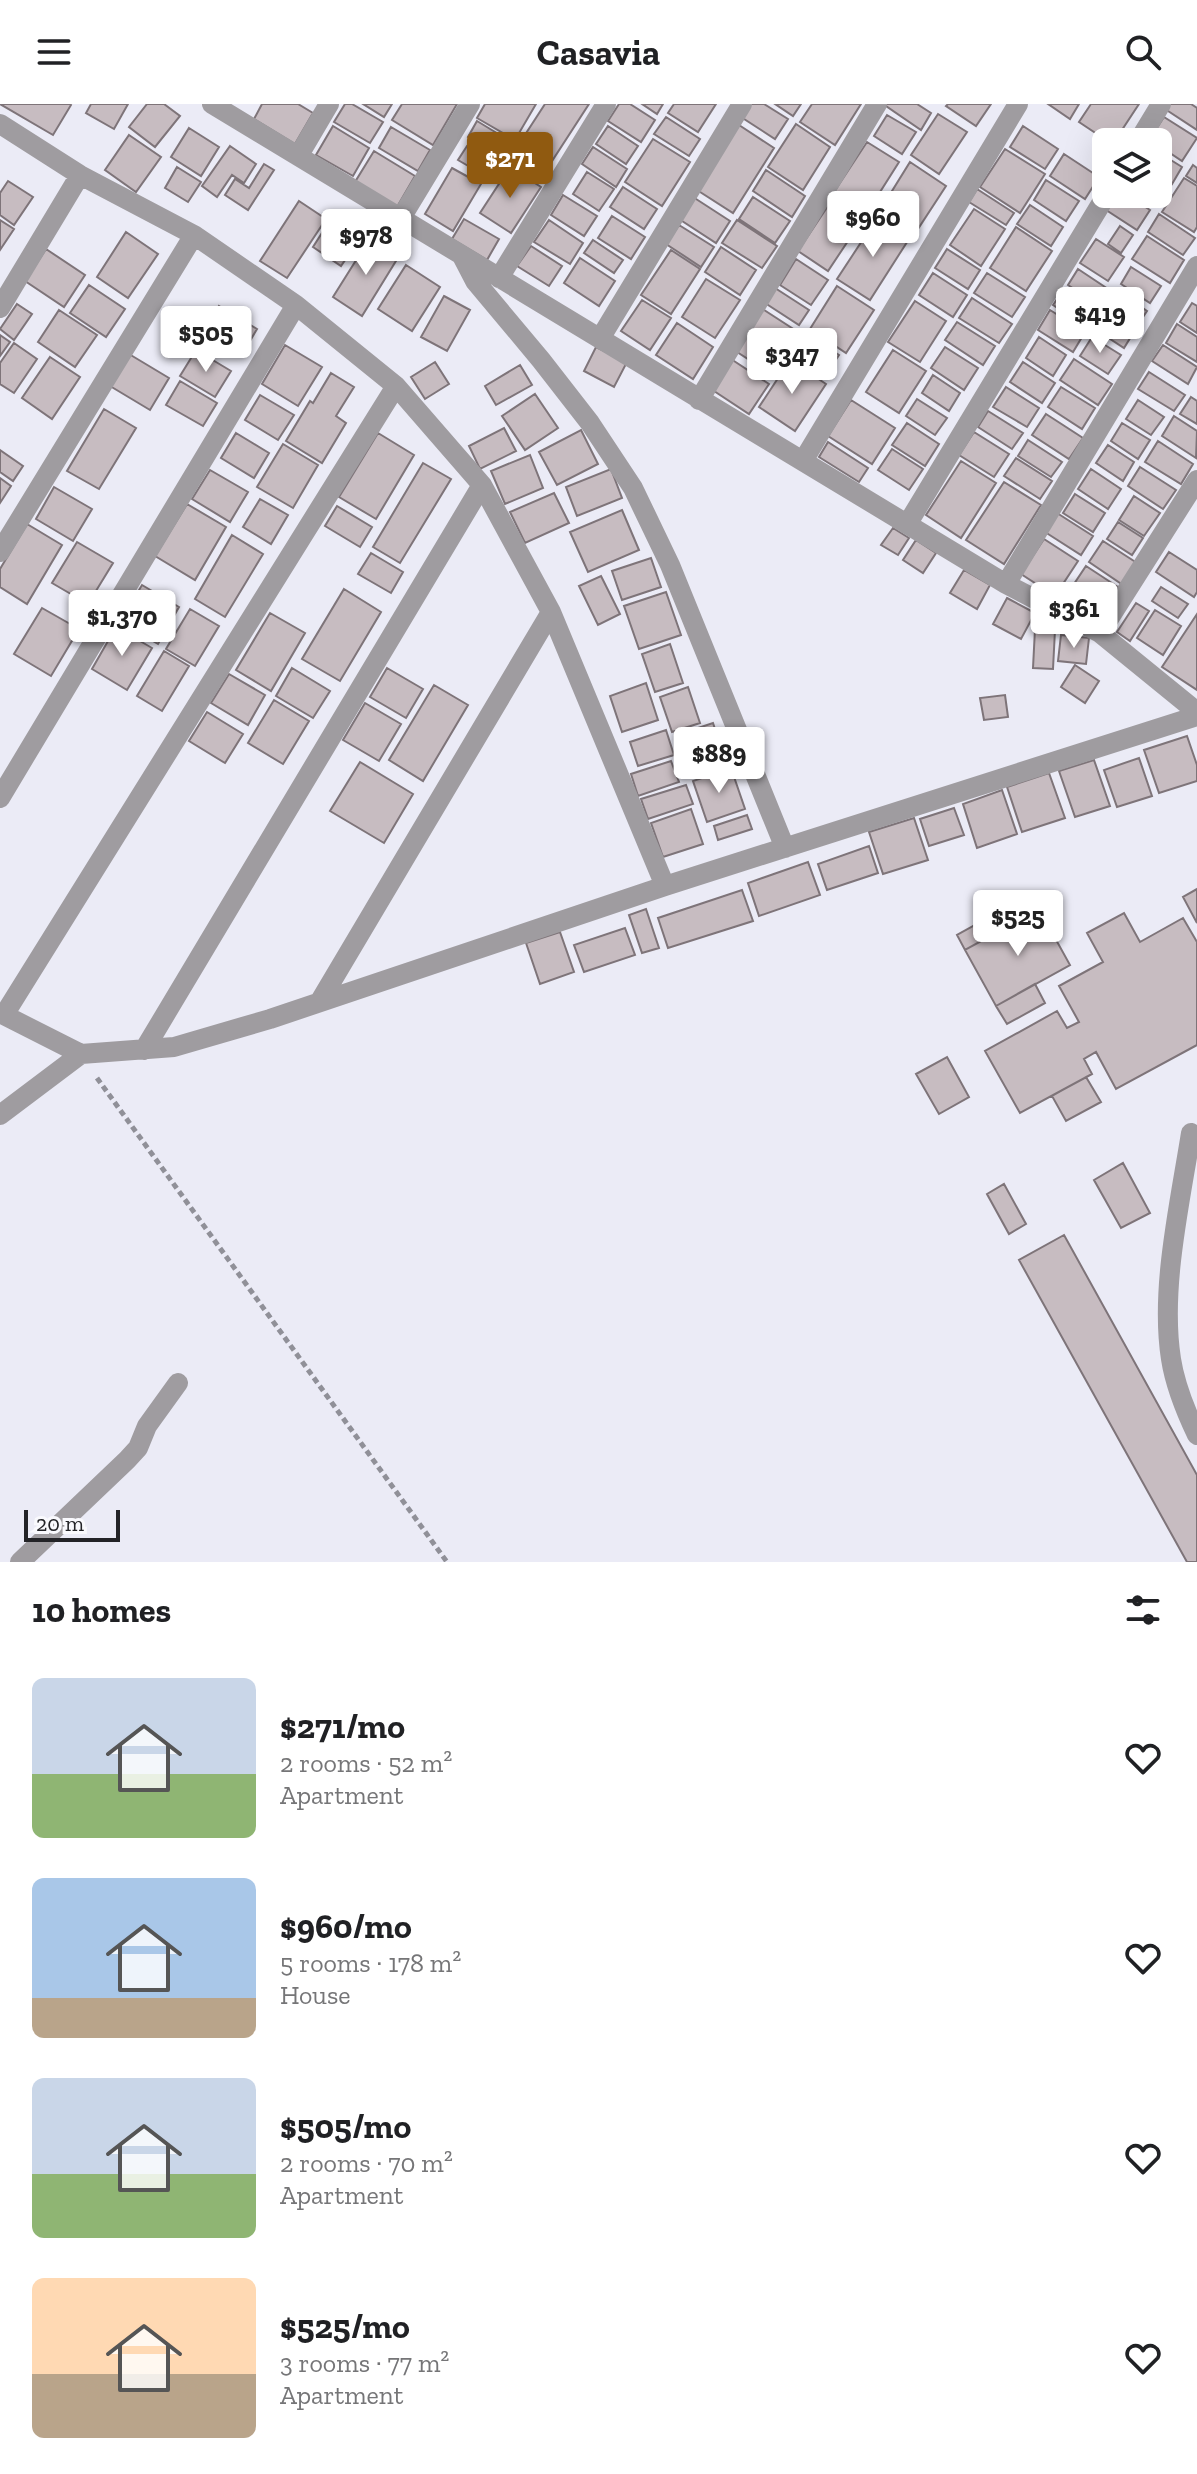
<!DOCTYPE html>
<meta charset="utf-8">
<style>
body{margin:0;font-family:"Zilla Slab",serif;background:#f2f2f2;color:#202124;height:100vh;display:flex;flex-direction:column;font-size:30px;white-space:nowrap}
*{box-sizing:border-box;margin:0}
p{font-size:26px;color:#757577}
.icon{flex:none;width:44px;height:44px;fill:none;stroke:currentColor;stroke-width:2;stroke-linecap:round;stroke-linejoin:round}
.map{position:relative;height:1458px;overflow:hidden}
.sheet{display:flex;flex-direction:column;background:#fff;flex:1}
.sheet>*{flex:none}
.tools{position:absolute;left:1092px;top:24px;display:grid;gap:16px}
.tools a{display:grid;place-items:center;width:80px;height:80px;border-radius:12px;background:#fff;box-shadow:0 8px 32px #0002;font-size:40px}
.scale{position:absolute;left:24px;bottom:20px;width:96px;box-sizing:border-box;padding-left:8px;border:4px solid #232327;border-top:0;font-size:22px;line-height:28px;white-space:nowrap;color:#232327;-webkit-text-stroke:6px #f9f9fd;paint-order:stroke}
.price{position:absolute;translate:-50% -68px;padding:0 18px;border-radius:8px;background:#fff;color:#222;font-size:26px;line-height:52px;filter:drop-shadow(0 2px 4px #0008)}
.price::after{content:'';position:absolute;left:50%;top:48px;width:24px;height:18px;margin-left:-12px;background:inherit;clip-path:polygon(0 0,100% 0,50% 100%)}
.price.on{background:#905a10;color:#fff}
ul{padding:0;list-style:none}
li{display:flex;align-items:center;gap:24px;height:200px;padding:0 32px}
li span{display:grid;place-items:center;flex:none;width:224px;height:160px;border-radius:12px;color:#555}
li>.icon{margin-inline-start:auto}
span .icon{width:96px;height:96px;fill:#fffc;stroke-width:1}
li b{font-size:34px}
h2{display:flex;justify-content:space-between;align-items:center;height:96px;padding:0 32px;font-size:34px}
header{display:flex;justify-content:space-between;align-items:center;height:104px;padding:0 32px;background:#fff;font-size:36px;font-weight:800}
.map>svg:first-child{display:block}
.building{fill:#c7bcc1;stroke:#7e7479;stroke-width:2}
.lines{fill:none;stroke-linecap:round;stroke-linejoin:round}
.path{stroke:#909098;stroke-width:5;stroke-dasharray:6 4;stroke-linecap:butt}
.minor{stroke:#9f9ca0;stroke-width:20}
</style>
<header><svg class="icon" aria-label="menu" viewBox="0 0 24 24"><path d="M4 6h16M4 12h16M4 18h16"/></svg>Casavia<svg class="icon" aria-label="search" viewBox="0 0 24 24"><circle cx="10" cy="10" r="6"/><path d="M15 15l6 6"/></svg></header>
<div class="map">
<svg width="1197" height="1458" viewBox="0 0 1197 1458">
<rect width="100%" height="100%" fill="#ebebf6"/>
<!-- building -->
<path class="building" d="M0,0H70L71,1L53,31Z
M91,0H128L114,25L86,9Z
M147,0H164L180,12L155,43L129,23Z
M262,0H298L313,9L295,40L254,15Z
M345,0H352L383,18L370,39L334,18Z
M363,0H392L384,13Z
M402,0H457L433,41L392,16Z
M485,0H536L515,36L477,14Z
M545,0H589L541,74L510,54Z
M619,0H630L655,16L641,38L608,17Z
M642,0H663L657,10Z
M674,0H716L698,28L668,9Z
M750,0H764L788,15L775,35L741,13Z
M775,0H801L793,12Z
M812,0H861L835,41L800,18Z
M883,0H917L931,9L921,26Z
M948,0H991L976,22L946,2Z
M1048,0H1079L1070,15Z
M1091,0H1139L1114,38H1109L1079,18Z
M1168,0H1191L1197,4V26L1165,5Z
M938,10L967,28L939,70L911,51Z
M887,11L916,28L902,50L874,32Z
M666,13L700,35L689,52L654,30Z
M1164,13L1197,34L1182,57L1158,41V38L1149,36Z
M477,17L505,34L496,50L468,33Z
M796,20L830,43L803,86L768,63Z
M739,21L774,44L733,109L697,86Z
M333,22L369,44L353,72L316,51Z
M608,22L638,42L626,60L596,40Z
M1023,22L1058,45L1045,65L1010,43Z
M391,23L430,46L418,67L379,44Z
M189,24L219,43L201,72L171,53Z
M129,31L161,53L136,88L105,66Z
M653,35L690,58L662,102L625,78Z
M867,38L899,58L861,118L828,97Z
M230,42L256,60L244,79L232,71L217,93L202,82Z
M467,42L496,59L487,73L458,56Z
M593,43L627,65L616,83L582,60Z
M1005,45L1045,70L1020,109L980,83Z
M374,47L415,72L397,103L355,78Z
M1158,48L1182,63L1172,80L1158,71Z
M1064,50L1099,73L1085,95L1050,72Z
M910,58L946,82L914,131L879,108Z
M264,60L274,66L248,106L225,91L235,75L249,84Z
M1193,61L1197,64V79L1186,72Z
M177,63L201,78L188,98L165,84Z
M510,63L541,83L511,129L480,109Z
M452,64L481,80L453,127L425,110Z
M766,66L805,92L792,113L753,87Z
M587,68L614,85L599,107L573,90Z
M1184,74L1197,82V123L1194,128L1162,108Z
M1046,76L1079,97L1066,117L1034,96Z
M8,77L33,93L14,121L0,111V89Z
M1158,79L1166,84L1155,101L1139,90H1158Z
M623,83L657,105L644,125L610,103Z
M977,85L1014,109L1006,121L969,98Z
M1112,90H1125L1150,106L1137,126L1103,104Z
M563,91L597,112L584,132L551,111Z
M693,93L730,117L716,139L679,115Z
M753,93L790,117L775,139L739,115Z
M299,97L326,115L287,174L260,157Z
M1030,101L1063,123L1051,142L1017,120Z
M828,102L858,122L828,167L798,147Z
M974,105L1005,125L981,162L950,141Z
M1159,110L1195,134L1183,151L1148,128Z
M612,112L645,133L631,155L598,134Z
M877,114L909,135L870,196L837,175Z
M464,115L499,135L487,156L452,135Z
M0,116L14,125L0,146Z
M549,116L583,139L570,160L534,138Z
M737,116L777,142L762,164L722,139Z
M329,118L358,137L341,162L313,143Z
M679,121L714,143L701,163L666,140Z
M1120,122L1133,131L1121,149L1108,140Z
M1016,123L1052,147L1026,187L990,164Z
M126,128L158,150L128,194L97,173Z
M1147,132L1184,156L1170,179L1132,155Z
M370,134L399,152L362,212L333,193Z
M1096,135L1124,153L1108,177L1080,159Z
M593,136L623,156L614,169L584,149Z
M531,142L562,162L549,182L517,162Z
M721,143L756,166L740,191L705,168Z
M46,145L85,171L64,203L25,177Z
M947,145L980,166L968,185L935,164Z
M671,146L700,165L671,210L641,191Z
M580,154L615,177L599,202L564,179Z
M796,155L828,176L811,201L780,181Z
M406,161L440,183L412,227L378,205Z
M1131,163L1161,182L1150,199L1121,180Z
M1078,165L1108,185L1097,200L1068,181Z
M933,169L967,191L953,213L919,191Z
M987,169L1025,193L1012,213L974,189Z
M706,175L740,196L715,234L682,213Z
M89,181L125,205L106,233L70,209Z
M837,182L874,206L846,249L810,225Z
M775,184L809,206L799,221L765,199Z
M1064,185L1096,205L1085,222L1053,201Z
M1121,189L1147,207L1137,222L1110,205Z
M444,192L470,206L447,247L421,233Z
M972,194L1012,220L999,239L959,214Z
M642,196L671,214L650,246L621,227Z
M915,197L946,217L920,258L888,238Z
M1192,199L1197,202V229L1180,218Z
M17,200L32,210L14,236L0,225Z
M219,202L257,225L241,252L203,229Z
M761,204L798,228L771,270L734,246Z
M59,206L97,231L75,263L38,238Z
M1050,206L1085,228L1073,248L1038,226Z
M1109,210L1135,226L1124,244L1098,227Z
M957,218L995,242L983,261L945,236Z
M677,219L713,243L693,275L656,251Z
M1177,220L1197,233V258L1166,239Z
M182,221L198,230L188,246L173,237Z
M805,229L839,251L825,272L791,250Z
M0,231L10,238L0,252Z
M1039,233L1066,251L1053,272L1026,254Z
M1092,233L1121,251L1108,270L1080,252Z
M14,239L37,255L14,289L0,280V259Z
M285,241L322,263L298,302L262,280Z
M1163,241L1197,263L1188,280L1152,257Z
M596,243L627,258L614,283L584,267Z
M945,243L978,264L964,286L931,264Z
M196,246L231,267L215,293L180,272Z
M893,246L926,267L899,309L866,288Z
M129,250L169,274L150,306L110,282Z
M50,253L80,273L52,315L22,294Z
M731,255L769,280L749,310L711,285Z
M1074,255L1112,280L1098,301L1060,276Z
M790,256L826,280L795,327L759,303Z
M435,258L449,280L425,295L411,273Z
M1023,258L1055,279L1042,299L1010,278Z
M520,261L532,281L496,301L485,282Z
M1149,268L1185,291L1174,307L1138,285Z
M331,269L354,283L336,312L346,319L322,359L286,337L310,297L313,299Z
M933,271L960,289L949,307L922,289Z
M180,277L217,299L203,322L166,301Z
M1006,283L1039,304L1027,323L993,303Z
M1061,283L1095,304L1082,325L1048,303Z
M535,290L558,324L525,346L502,312Z
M260,291L294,311L278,336L245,316Z
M1191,293L1197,297V320L1180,310Z
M917,295L947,314L935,331L906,312Z
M851,296L895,324L872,360L828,332Z
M1138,296L1164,313L1151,331L1126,315Z
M104,305L136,324L99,385L67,367Z
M988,307L1023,329L1012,345L978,323Z
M1046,310L1083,334L1069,355L1032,331Z
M1174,312L1197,327L1196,354L1162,332Z
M907,319L939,340L925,362L892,341Z
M1122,319L1150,336L1138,355L1111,337Z
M504,324L516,347L480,365L469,342Z
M581,326L598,360L557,381L539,348Z
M974,328L1009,350L994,373L959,351Z
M236,329L269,349L254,374L221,354Z
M378,329L414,351L376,415L339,393Z
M1028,336L1062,358L1051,373L1018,352Z
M1158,337L1193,360L1181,380L1145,358Z
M828,338L868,364L859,378L819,353Z
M283,340L318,361L293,404L257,383Z
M1108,341L1134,358L1123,377L1096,359Z
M892,345L923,365L909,386L878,366Z
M0,346L23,362L13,377L0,368Z
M530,351L543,384L505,400L491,367Z
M1016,354L1052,377L1040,395L1004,372Z
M961,357L996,379L961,434L926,411Z
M423,359L451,375L400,459L373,443Z
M1140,363L1176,386L1163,405L1128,382Z
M611,365L622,394L577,412L566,383Z
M1091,365L1121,385L1108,405L1078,385Z
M210,366L248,388L230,418L192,395Z
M0,374L11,382L0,399Z
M1004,378L1041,401L1004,460L966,436Z
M54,383L92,405L73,437L36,415Z
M554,389L569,419L525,439L510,408Z
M1075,390L1105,409L1093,428L1063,409Z
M1134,392L1160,409L1144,432L1119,416Z
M260,395L288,411L271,440L243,423Z
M187,400L226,423L195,476L155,452Z
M337,402L372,423L360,443L325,422Z
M622,406L639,446L588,468L570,428Z
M1057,409L1093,432L1081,451L1045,428Z
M1118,418L1143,434L1132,451L1107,435Z
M27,420L62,441L27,500L0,483V465Z
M893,424L909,434L898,451L881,441Z
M232,431L263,450L225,513L195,495Z
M1044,435L1078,457L1055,492L1021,470Z
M916,436L936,449L923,469L903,456Z
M1103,437L1137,459L1123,481L1089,458Z
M77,438L113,459L88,500L52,479Z
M1169,448L1197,466V488L1194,493L1156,468Z
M371,449L403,468L391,489L358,470Z
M651,454L661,483L622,496L612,467Z
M1086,462L1121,485L1102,515L1066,492Z
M964,466L990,481L977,505L950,489Z
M601,472L620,510L598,521L579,482Z
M142,481L179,503L158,540L120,518Z
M1161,483L1188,500L1178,514L1152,497Z
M344,485L381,508L340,577L302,555Z
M666,488L681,531L639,545L624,502Z
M1007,494L1035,509L1021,535L993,520Z
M1136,499L1149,507L1130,537L1117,528Z
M42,504L79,525L51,572L14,550Z
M190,505L219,522L195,562L166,545Z
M1155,506L1181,522L1163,551L1137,534Z
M270,509L305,529L271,587L236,566Z
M1197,510V586L1162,563Z
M116,523L152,544L127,586L92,565Z
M1035,525L1055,526L1053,565L1033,564Z
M1061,531L1089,534L1086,560L1058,557Z
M670,540L683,579L655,588L642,550Z
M164,547L189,562L162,607L137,592Z
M1075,561L1099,577L1085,599L1061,583Z
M292,564L330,587L313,614L276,592Z
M387,564L423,585L406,614L370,593Z
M229,570L265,591L248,621L211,599Z
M646,579L658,616L622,628L610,592Z
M434,581L468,601L423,677L389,656Z
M688,583L700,619L672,628L660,593Z
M1005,591L1008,613L984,616L980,594Z
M274,596L309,617L283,660L248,639Z
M365,599L401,620L379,657L343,636Z
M207,608L243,630L225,659L189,637Z
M713,619L727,661L691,672L677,631Z
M666,626L674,651L638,662L630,638Z
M1187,632L1197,661V677L1159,689L1144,646Z
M1139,654L1152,692L1117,703L1104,666Z
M1094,656L1110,702L1075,713L1059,667Z
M671,657L679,678L638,692L631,670Z
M360,658L413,690L384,739L330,707Z
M731,664L745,705L707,718L693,677Z
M1049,669L1065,714L1022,728L1007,683Z
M686,681L693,700L648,715L641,695Z
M1002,686L1017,730L977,744L963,700Z
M954,704L964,731L929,742L920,715Z
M691,705L703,740L663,753L651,719Z
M747,711L752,725L718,736L714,722Z
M914,714L928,756L883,770L869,728Z
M869,742L878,769L827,786L818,760Z
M808,758L820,791L759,812L748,779Z
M1197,785V819L1183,793Z
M742,786L753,817L668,844L658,814Z
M1020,796L1029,811L965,846L957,831Z
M646,805L659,844L642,849L629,811Z
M1039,805L1070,861L996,902L965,846Z
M1124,809L1140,838L1183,814L1197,838V941L1116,985L1096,948L1084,955L1092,970L1020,1009L985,947L1057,907L1067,924L1079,918L1059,882L1103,858L1087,829Z
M625,824L635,851L584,868L574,841Z
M560,828L574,868L540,880L526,839Z
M1035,880L1045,899L1007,920L996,902Z
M947,953L969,993L939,1010L916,970Z
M1086,973L1101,998L1066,1017L1052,992Z
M1123,1059L1150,1109L1121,1124L1094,1076Z
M1004,1080L1026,1120L1009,1130L987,1090Z
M1064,1131L1197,1371V1458H1187L1019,1156Z"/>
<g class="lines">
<!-- path -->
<path class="path" d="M97,974L447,1458"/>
<!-- minor -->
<path class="minor" d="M212,0L1006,480L1100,529L1197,608
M0,20L80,71L194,131L296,201L396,282L482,381L551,508L665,782
M1138,38L1161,0
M299,51L329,0
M401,114L470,0
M462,152L475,177L541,256L590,319L633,384L670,461L785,744
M499,174L606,0
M0,204L80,71
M601,233L742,0
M699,296L877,0
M803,357L1018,0
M908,419L1107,90
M0,448L194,131
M1006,480L1197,162
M1100,529L1197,376
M0,694L296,201
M320,897L551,508
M0,909L81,950
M4,911L396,282
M144,946L482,381
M0,1011L81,950L174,943L270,915L665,782L1197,612
M1191,1029C1180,1099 1160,1185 1171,1255C1175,1281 1186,1308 1197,1331
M20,1458L127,1356L138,1344L147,1322L178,1279"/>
</g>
</svg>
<div class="tools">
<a><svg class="icon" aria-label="layers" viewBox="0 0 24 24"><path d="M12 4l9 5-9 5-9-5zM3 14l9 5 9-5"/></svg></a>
</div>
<div class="scale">20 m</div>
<b class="price on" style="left:510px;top:96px">$271</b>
<b class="price" style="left:873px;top:155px">$960</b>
<b class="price" style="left:366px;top:173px">$978</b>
<b class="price" style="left:1100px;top:251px">$419</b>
<b class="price" style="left:206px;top:270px">$505</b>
<b class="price" style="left:792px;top:292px">$347</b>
<b class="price" style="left:1074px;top:546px">$361</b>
<b class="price" style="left:122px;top:554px">$1,370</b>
<b class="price" style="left:719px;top:691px">$889</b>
<b class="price" style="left:1018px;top:854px">$525</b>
</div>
<section class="sheet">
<h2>10 homes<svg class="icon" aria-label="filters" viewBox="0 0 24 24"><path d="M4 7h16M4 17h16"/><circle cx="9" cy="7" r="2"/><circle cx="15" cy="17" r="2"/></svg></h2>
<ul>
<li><span style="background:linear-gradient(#c9d6e8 60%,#8fb573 0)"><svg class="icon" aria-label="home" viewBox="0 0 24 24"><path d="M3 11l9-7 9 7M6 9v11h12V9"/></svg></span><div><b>$271/mo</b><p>2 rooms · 52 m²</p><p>Apartment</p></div><svg class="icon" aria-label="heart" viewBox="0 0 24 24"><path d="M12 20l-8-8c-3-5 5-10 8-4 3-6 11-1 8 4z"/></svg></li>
<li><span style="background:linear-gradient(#a9c7e8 75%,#b9a48a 0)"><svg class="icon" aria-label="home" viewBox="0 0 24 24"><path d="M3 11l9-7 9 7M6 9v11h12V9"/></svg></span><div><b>$960/mo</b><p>5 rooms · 178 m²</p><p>House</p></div><svg class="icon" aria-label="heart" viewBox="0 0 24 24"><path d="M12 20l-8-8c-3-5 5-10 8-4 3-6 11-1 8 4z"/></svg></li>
<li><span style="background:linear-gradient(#c9d6e8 60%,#8fb573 0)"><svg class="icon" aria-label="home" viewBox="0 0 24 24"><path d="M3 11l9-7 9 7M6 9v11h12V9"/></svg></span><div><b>$505/mo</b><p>2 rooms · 70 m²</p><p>Apartment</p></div><svg class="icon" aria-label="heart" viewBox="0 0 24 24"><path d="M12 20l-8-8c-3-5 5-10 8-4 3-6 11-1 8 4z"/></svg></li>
<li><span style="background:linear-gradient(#ffd9b3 60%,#b9a48a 0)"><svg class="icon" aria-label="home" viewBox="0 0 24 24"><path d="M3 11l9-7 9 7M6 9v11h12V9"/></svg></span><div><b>$525/mo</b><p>3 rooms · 77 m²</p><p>Apartment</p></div><svg class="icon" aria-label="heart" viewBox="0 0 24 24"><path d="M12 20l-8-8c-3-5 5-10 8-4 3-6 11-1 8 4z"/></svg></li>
</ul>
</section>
